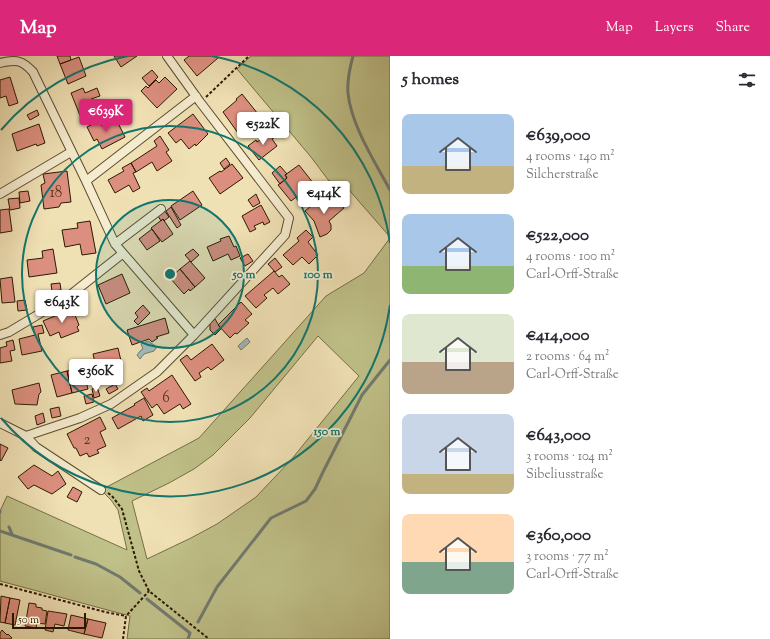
<!DOCTYPE html>
<meta charset="utf-8">
<style>
body{margin:0;font-family:"Sorts Mill Goudy",serif;background:#f2f2f3;color:#2b2b33;height:100vh;display:flex;flex-direction:column;font-size:15px;white-space:nowrap}
*{box-sizing:border-box;margin:0}
p{font-size:13px;color:#7c7c81}
.icon{flex:none;width:22px;height:22px;fill:none;stroke:currentColor;stroke-width:2;stroke-linecap:round;stroke-linejoin:round}
.map{position:relative;flex:1;overflow:hidden}
.sheet{display:flex;flex-direction:column;background:#fff;width:380px}
.sheet>*{flex:none}
.scale{position:absolute;left:12px;bottom:10px;width:74px;box-sizing:border-box;padding-left:4px;border:2px solid #2b1a02;border-top:0;font-size:11px;line-height:14px;white-space:nowrap;color:#2b1a02;-webkit-text-stroke:3px #f5eccf;paint-order:stroke}
.price{position:absolute;translate:-50% -34px;padding:0 9px;border-radius:4px;background:#fff;color:#222;font-size:13px;line-height:26px;filter:drop-shadow(0 1px 2px #0008)}
.price::after{content:'';position:absolute;left:50%;top:24px;width:12px;height:9px;margin-left:-6px;background:inherit;clip-path:polygon(0 0,100% 0,50% 100%)}
.price.selected{background:#db2777;color:#fff}
ul{padding:0;list-style:none}
li{display:flex;align-items:center;gap:12px;height:100px;padding:0 12px}
li span{display:grid;place-items:center;flex:none;width:112px;height:80px;border-radius:8px;color:#555}
li>.icon{margin-inline-start:auto}
span .icon{width:48px;height:48px;fill:#fffc;stroke-width:1}
li b{font-size:17px}
h2{display:flex;justify-content:space-between;align-items:center;height:48px;padding:0 12px;font-size:17px}
header{display:flex;align-items:center;gap:24px;box-sizing:border-box;height:56px;padding:0 20px;background:#db2777;color:#fff}
header strong{font-size:19px}
nav{display:flex;gap:22px;margin-inline-start:auto;font-size:14px}
main{display:flex;flex:1;min-height:0}
.map>svg:first-child{display:block}
.green{fill:#c0c189;stroke:#766e46;fill-rule:evenodd}
.water{fill:#a0bab9;stroke:#717a70}
.lines{fill:none;stroke-linecap:round;stroke-linejoin:round}
.stream{stroke:#717a70;stroke-width:3}
.building{fill:#dd8f7f;stroke:#2b1a02}
.minor-casing{stroke:#5c4c2f;stroke-width:10}
.path{stroke:#2b1a02;stroke-width:2;stroke-dasharray:3 2;stroke-linecap:butt}
.minor{stroke:#f5eccf;stroke-width:8}
.ring{fill:none;stroke:#0f766e;stroke-width:2}
.labels{text-anchor:middle;dominant-baseline:central;stroke-width:3.5;stroke-linejoin:round;paint-order:stroke}
.number-label{font-size:15px;fill:#583721}
.centre{fill:#0f766e;stroke:#f5eccf;stroke-width:2}
.ring-label{font-size:12px;text-anchor:middle;font-weight:bold;fill:#0f766e;stroke:#f5eccf;stroke-width:3.5;stroke-linejoin:round;paint-order:stroke}
</style>
<header>
<strong>Map</strong>
<nav><a>Map</a><a>Layers</a><a>Share</a></nav>
</header>
<main>
<div class="map">
<svg width="390" height="583" viewBox="0 0 390 583">
<rect width="100%" height="100%" fill="#f0e1b5"/>
<filter id="stains"><feTurbulence type="fractalNoise" baseFrequency=".005" numOctaves="4"/><feColorMatrix values="0 0 0 0 .2 0 0 0 0 .09 0 0 0 0 .02 0 0 0 .5 -.17"/></filter>
<radialGradient id="worn" r=".72"><stop offset=".6" stop-color="#630" stop-opacity="0"/><stop offset="1" stop-color="#630" stop-opacity=".3"/></radialGradient>
<!-- green -->
<path class="green" d="M251,0H390V181L343,127L329,125L311,101L237,13Z
M390,182V583H127L130,560L0,525V455L7,440L127,494L118,454L111,444L101,434L199,382L326,240L364,217ZM318,280L359,320L291,404L256,441L217,468L191,482L147,503L132,445L169,427L194,413L213,399L250,362Z"/>
<!-- water -->
<path class="water" d="M247,282L250,286L241,294L238,290Z
M148,285L157,291L154,295L144,298L140,303L137,299L141,294L143,293L141,288Z"/>
<g class="lines">
<!-- stream -->
<path class="stream" d="M353,0C350,11 347,25 348,37C351,69 375,106 390,134
M0,455V456
M9,471L12,478
M0,475L71,499
M75,501L96,508L120,521L140,537
M147,543L190,577L188,583
M198,566L217,531L271,462L306,445L315,433L323,416L362,339L390,304"/>
</g>
<!-- building -->
<path class="building" d="M57,0H70L71,4L60,8Z
M114,0H137L121,11Z
M189,0H216L218,2L197,20L184,4Z
M79,1L86,20L68,28L60,8Z
M152,14L158,21L149,30L142,22Z
M10,21L18,47L9,50L6,40L0,42V24Z
M165,21L177,33L157,52L141,35L146,30L148,32L156,24L159,27Z
M83,32L85,37L97,32L100,40L91,43L96,55L81,62L71,37Z
M242,38L258,58L252,63L250,60L241,66L245,71L238,77L223,56L237,44L236,43Z
M37,54L39,59L30,64L27,59Z
M193,58L208,78L196,90L195,88L189,93L181,83L176,87L168,77Z
M116,63L125,81L102,93L97,83L94,85L87,71L99,65L102,70Z
M39,68L45,87L37,90L36,88L17,95L12,78Z
M271,76L275,81L272,83L277,90L259,104L248,90L256,84L257,86Z
M160,80L169,94L166,96L172,105L157,115L152,106L136,116L131,107L157,90L154,85Z
M226,102L230,108L224,113L220,107Z
M131,107L136,116L133,117L140,132L133,136L129,129L115,137L108,124L124,115L122,112Z
M232,108L243,122L220,138L209,122L220,115L221,116Z
M299,109L314,128L291,145L278,129L287,122L285,119Z
M280,110L287,118L285,119L287,122L280,128L272,117Z
M67,115L71,146L61,147L59,151L44,153L41,129L45,127L43,118Z
M28,135L30,145L20,147L19,136Z
M193,135L202,149L180,164L171,150Z
M256,138L260,147L253,151L248,144Z
M335,141L344,152L329,165L331,169V174L327,178L320,181L314,165L305,155L316,146L321,153Z
M19,142L20,152L10,154L8,143Z
M261,149L270,166L264,169L263,166L254,170L256,173L250,176L242,160Z
M171,151L181,169L177,172L166,155Z
M9,153L12,175L0,177V154Z
M164,154L169,161L164,165L163,163L161,165L157,158Z
M163,163L173,178L162,186L151,172Z
M90,165L96,197L82,199L80,188L65,191L62,174L78,172L77,167Z
M152,173L160,185L147,194L139,183Z
M306,174L313,181L308,186L318,199L309,208L302,201L293,209L283,199L299,185L297,182Z
M229,180L234,191L236,190L240,200L231,204L228,198L213,205L207,191L221,185L220,183Z
M53,193L57,217L29,221L27,204L43,202L42,195Z
M193,193L199,199L191,206L185,199Z
M248,198L253,205L245,210L240,202Z
M275,202L282,211L275,216L268,208Z
M190,205L205,222L195,231L180,213Z
M180,213L195,231L190,235L189,233L184,238L170,222Z
M274,215L279,221L282,219L290,228L278,238L273,232L264,239L267,242L256,252L245,240Z
M122,218L130,237L106,248L98,229Z
M12,221L15,246L2,247L0,223Z
M60,227L61,234L52,235L51,228Z
M25,244L27,254L18,255L17,245Z
M241,246L252,258L245,264L249,267L237,278L235,277L230,282L218,269Z
M77,247L81,256L72,259L69,250Z
M143,249L150,257L138,269L134,265L138,261L135,257Z
M69,254L72,260L75,259L79,269L77,271L79,275L61,282L59,276L50,280L43,265Z
M165,262L169,277L156,281L158,282L152,286L149,283L132,289L127,274Z
M215,263L221,273L215,279L210,274V268Z
M42,269L44,277L38,278L42,295L22,299L19,283L35,279L33,271Z
M13,284L15,294L10,295L12,305L0,307V292L7,290L6,286Z
M212,288L224,304L211,314L208,311L199,317L201,321L195,325L180,304L187,299L191,304Z
M118,292L122,309L97,315L93,298Z
M82,311L88,333L72,337L67,315Z
M67,315L72,337L57,341L51,319Z
M172,319L191,348L183,353L180,348L164,358L157,348L152,352L141,336L147,332L149,335Z
M39,327L41,336L39,338L37,349L15,348L12,334Z
M115,328L118,333L109,338L106,333Z
M97,331L100,340L94,342L92,333Z
M92,338L94,346L86,348L84,340Z
M144,342L153,359L143,365L141,360L118,373L112,362L135,349L134,348Z
M59,351L61,360L52,362L50,353Z
M43,357L45,366L37,369L35,360Z
M100,361L106,373L100,376L106,390L97,394L99,397L89,401L87,397L80,400L76,392H74L67,378Z
M0,388L8,392L1,405L0,404Z
M34,409L52,420L58,415L66,428L52,438L34,429L28,433L18,421Z
M73,431L82,436L77,446L67,441Z
M1,540L10,542L5,567L0,566Z
M10,542L20,544L15,569L5,567Z
M29,547L36,548V551L42,552V554L47,555L45,568L37,567L36,572L25,570Z
M48,555L67,558L64,570L55,568L53,576L45,574Z
M71,559L88,563L84,578L68,574Z
M88,563L106,567L102,582L84,578Z
M2,574L7,579L8,578L12,582L10,583H0V577Z"/>
<g class="lines">
<defs>
<path id="minor" d="M0,7C16,3 22,4 33,16L86,125L115,188L194,279
M86,125L196,40
M0,138L71,96
M115,188L161,153
M0,279L9,276L69,240L122,198
M0,367L26,380L36,391L101,434
M26,380L80,362L111,348L157,316L194,279L285,179L289,162L200,46L167,0"/>
</defs>
<!-- minor casing -->
<use href="#minor" class="minor-casing"/>
<!-- path -->
<path class="path" d="M206,41L249,0
M108,437L112,440L122,453L139,515L149,535L209,583
M0,528L105,556L126,560
M123,583L126,560L149,535"/>
<!-- minor -->
<use href="#minor" class="minor"/>
</g>
<!-- distance rings -->
<circle cx="170" cy="218" r="74" fill="#0f766e" fill-opacity=".12"/>
<g class="ring">
<circle cx="170" cy="218" r="74"/>
<circle cx="170" cy="218" r="148"/>
<path d="M390 249A222 222 0 0 1 1 362M1 74A222 222 0 0 1 128 0M212 0A222 222 0 0 1 390 187"/>
</g>
<g class="labels">
<!-- number labels -->
<g class="number-label">
<text x="56" y="137">18</text>
<text x="166" y="342">6</text>
<text x="87" y="384">2</text>
</g>
</g>
<circle cx="170" cy="218" r="6" class="centre"/>
<g class="ring-label">
<text x="244" y="222">50 m</text>
<text x="318" y="222">100 m</text>
<text x="327" y="379">150 m</text>
</g>
<rect width="100%" height="100%" filter="url(#stains)"/>
<rect width="100%" height="100%" fill="url(#worn)"/>
</svg>
<div class="scale">50 m</div>
<b class="price selected" style="left:106px;top:77px">€639K</b>
<b class="price" style="left:263px;top:90px">€522K</b>
<b class="price" style="left:324px;top:159px">€414K</b>
<b class="price" style="left:62px;top:268px">€643K</b>
<b class="price" style="left:96px;top:337px">€360K</b>
</div>
<section class="sheet">
<h2>5 homes<svg class="icon" aria-label="filters" viewBox="0 0 24 24"><path d="M4 7h16M4 17h16"/><circle cx="9" cy="7" r="2"/><circle cx="15" cy="17" r="2"/></svg></h2>
<ul>
<li><span style="background:linear-gradient(#a9c7e8 65%,#c2b280 0)"><svg class="icon" aria-label="home" viewBox="0 0 24 24"><path d="M3 11l9-7 9 7M6 9v11h12V9"/></svg></span><div><b>€639,000</b><p>4 rooms · 140 m²</p><p>Silcherstraße</p></div></li>
<li><span style="background:linear-gradient(#a9c7e8 65%,#8fb573 0)"><svg class="icon" aria-label="home" viewBox="0 0 24 24"><path d="M3 11l9-7 9 7M6 9v11h12V9"/></svg></span><div><b>€522,000</b><p>4 rooms · 100 m²</p><p>Carl-Orff-Straße</p></div></li>
<li><span style="background:linear-gradient(#dfe7d0 60%,#b9a48a 0)"><svg class="icon" aria-label="home" viewBox="0 0 24 24"><path d="M3 11l9-7 9 7M6 9v11h12V9"/></svg></span><div><b>€414,000</b><p>2 rooms · 64 m²</p><p>Carl-Orff-Straße</p></div></li>
<li><span style="background:linear-gradient(#c9d6e8 75%,#c2b280 0)"><svg class="icon" aria-label="home" viewBox="0 0 24 24"><path d="M3 11l9-7 9 7M6 9v11h12V9"/></svg></span><div><b>€643,000</b><p>3 rooms · 104 m²</p><p>Sibeliusstraße</p></div></li>
<li><span style="background:linear-gradient(#ffd9b3 60%,#7fa58c 0)"><svg class="icon" aria-label="home" viewBox="0 0 24 24"><path d="M3 11l9-7 9 7M6 9v11h12V9"/></svg></span><div><b>€360,000</b><p>3 rooms · 77 m²</p><p>Carl-Orff-Straße</p></div></li>
</ul>
</section>
</main>
